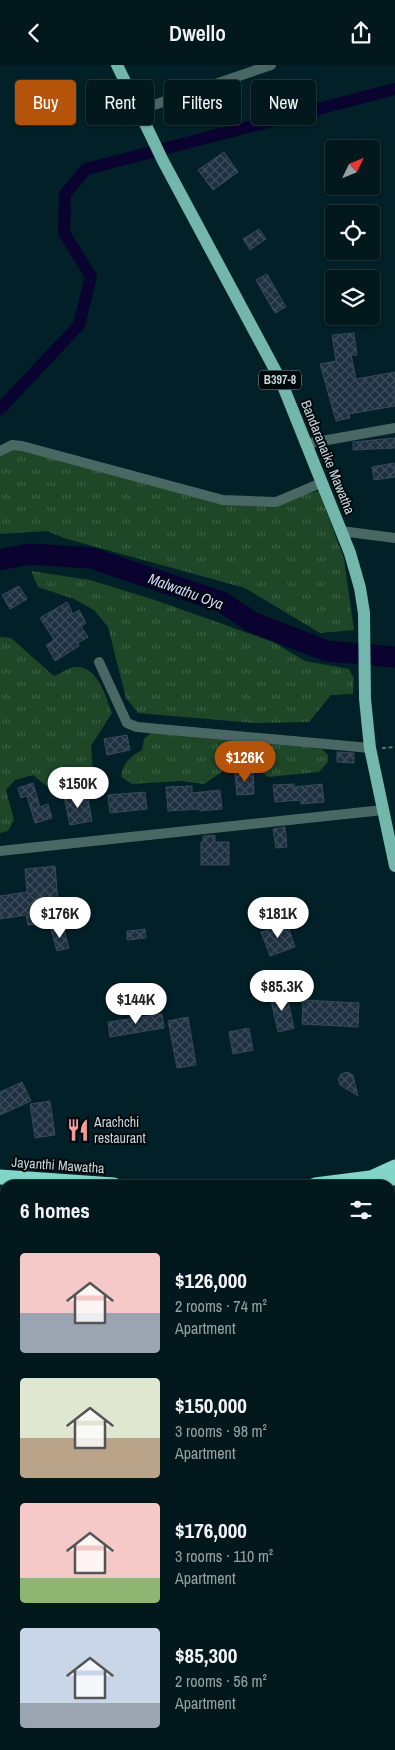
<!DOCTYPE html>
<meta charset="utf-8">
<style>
body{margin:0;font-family:"Archivo Narrow",sans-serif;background:#0c2126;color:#f1f3f6;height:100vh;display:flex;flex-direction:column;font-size:19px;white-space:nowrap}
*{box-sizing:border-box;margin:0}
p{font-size:16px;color:#96a0a4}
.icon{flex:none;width:28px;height:28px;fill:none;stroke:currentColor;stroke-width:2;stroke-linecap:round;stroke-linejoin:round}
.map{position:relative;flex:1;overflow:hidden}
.drawer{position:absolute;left:0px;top:1115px;width:395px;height:570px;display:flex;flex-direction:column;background:#02181d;border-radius:15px 15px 0 0;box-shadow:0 1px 4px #0004,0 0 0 1px #23373b}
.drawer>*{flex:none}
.top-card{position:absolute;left:15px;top:15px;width:365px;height:45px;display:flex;gap:10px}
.needle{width:32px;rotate:47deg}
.fabs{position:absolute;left:325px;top:75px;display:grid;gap:10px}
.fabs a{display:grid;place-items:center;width:55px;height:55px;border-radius:5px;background:#02181d;box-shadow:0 1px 4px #0004,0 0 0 1px #23373b;font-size:25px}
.price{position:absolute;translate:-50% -42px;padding:0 11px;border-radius:18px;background:#fff;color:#222;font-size:16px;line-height:32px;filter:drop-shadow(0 1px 2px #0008)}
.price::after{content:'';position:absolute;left:50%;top:30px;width:15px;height:11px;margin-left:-8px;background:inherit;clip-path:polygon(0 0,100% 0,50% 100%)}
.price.selected{background:#b45309;color:#fff}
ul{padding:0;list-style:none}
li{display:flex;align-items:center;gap:15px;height:125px;padding:0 20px}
li span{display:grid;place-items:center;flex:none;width:140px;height:100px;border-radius:5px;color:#555}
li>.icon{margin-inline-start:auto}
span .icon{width:60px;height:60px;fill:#fffc;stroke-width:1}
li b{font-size:21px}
h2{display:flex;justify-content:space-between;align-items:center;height:60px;padding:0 20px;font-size:21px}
.chip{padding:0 18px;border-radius:5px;background:#02181d;box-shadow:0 1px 4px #0004,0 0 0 1px #23373b;font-size:18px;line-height:45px}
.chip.selected{background:#b45309;color:#fff}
header{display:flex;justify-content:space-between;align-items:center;height:65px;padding:0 20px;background:#02181d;font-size:22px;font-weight:600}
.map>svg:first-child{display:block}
.grass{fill:url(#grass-tufts)}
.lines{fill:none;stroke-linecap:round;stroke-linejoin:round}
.stream{stroke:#0a032f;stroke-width:4}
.canal{stroke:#0a032f;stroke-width:12}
.river{stroke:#0a032f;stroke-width:21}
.building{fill:url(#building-cross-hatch);stroke:#36495a}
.path{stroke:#5a7177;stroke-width:2;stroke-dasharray:4 2.5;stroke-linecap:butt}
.street{stroke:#496863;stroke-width:10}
.primary{stroke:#73b6ab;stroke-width:12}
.highway{stroke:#83d5c7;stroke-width:15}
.labels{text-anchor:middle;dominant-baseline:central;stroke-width:4;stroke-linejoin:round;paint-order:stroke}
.shield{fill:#01080b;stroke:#8a989b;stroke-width:1}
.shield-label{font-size:12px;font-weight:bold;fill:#c5d5d9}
.street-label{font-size:14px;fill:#c5d5d9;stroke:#01080b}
.poi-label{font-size:14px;fill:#c5d5d9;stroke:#01080b;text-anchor:start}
.water-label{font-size:15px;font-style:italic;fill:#d2d6f7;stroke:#01080b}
</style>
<header><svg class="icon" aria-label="back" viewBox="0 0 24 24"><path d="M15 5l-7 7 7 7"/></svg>Dwello<svg class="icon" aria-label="share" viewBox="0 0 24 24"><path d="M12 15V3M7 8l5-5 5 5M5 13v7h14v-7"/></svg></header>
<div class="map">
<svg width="395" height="1685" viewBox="0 0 395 1685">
<defs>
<pattern id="grass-tufts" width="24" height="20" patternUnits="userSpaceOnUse" patternTransform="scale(1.25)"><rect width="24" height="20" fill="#1d4727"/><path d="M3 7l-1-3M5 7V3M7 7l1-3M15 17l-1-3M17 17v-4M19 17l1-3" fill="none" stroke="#3c6146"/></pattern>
<pattern id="building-cross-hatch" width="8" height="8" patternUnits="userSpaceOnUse" patternTransform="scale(1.25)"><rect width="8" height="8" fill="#1f3141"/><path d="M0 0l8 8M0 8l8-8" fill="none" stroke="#3e4e5c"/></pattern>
</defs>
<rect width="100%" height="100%" fill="#022027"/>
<!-- grass -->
<path class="grass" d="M12,380L223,435L286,434L319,426L344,494L354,565L320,568L245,523L67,474L47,466L0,469V386Z
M31,506L90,515L155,535L273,577L305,596L349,604L354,614L353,629L331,630L309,657L253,658L138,648L126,633L108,562L94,545L74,534L38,522Z
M0,572L11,573L54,611C60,609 69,602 76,602C98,601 106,632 112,648L91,681L93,708L79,722L54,727L33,710L15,715L6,725L14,755L8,766L0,768Z
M152,667L322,684L328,690V697L319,707L268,712L250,698L234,699L204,719L181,716L132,719L121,712C123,697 130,692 142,685L144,674Z"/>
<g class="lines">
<!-- stream -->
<path class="stream" d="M0,1228L5,1226
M0,1456L5,1455
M383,1680L394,1685
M266,1685V1680"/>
<!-- canal -->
<path class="canal" d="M0,344L79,260L91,211L64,168L65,129L86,104L395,24"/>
<!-- river -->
<path class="river" d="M0,495L29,489L91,493L222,537L252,557L327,586L395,592"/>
</g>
<!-- building -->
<path class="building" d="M207,29L208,37L191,40L190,35Z
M224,87L238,107L213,125L198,105Z
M259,164L266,174L250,185L243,174Z
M267,209L286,242L275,248L256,215Z
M354,268L357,290H351L356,314L395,307V341L349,349L350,353L336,356L320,299L336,296L332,270Z
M395,373V383L353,385V377Z
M394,398L395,412L374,415L372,402Z
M19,521L27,534L10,544L2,530Z
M67,537L73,549L79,545L86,558L81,561L88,572L78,578L79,581L55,596L46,580L54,575L40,553Z
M127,670L130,685L107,690L104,674Z
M337,687L354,688V698L337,697Z
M253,707L254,729L237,730L235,708Z
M33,718L40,742L48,739L52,753L35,758L27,731L21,733L18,723Z
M294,719V722L322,719L324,737L301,739V735L275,737L273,720Z
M192,721V728L220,725L222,744L200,746V744L168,746L166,722Z
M145,727L147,744L110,748L108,730Z
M87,728L92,756L70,760L64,732Z
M285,762L287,782L276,783L273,764Z
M215,770V777H229V800H201V777H203V771Z
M55,801L58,838H54L56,857L28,860L26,850L0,854V831L27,827L25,804Z
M287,858L295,882L270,891L261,867Z
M63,861L69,883L57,886L51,864Z
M145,864L146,873L127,875V866Z
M286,927L294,963L278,967L270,931Z
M303,935L359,938L358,962L302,959Z
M162,949L164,963L110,972L108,957Z
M188,952L196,1000L177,1003L168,956Z
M249,963L253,985L233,989L229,967Z
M347,1007L353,1010L358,1031L340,1020L338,1014L341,1009Z
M22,1017L31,1036L0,1050V1027Z
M50,1036L55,1070L35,1073L30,1039Z"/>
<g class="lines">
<!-- path -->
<path class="path" d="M382,683L395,682
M390,1509L395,1505
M341,1680L343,1685"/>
<!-- street -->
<path class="street" d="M139,45L271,0
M305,379L395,363
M0,386L12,380L22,381L223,435L276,437L321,418
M341,466L395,473
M99,597L127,658L137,662L370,683
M0,786L383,745
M0,1339L5,1335
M390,1447L395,1462
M0,1512L5,1511
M0,1545L5,1573
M25,1680L26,1685
M199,1680L200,1685
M278,1680V1685"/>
<!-- primary -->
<path class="primary" d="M117,0L163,96L281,316L350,488L360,523L364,548L365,634L370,683L395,801"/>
<!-- highway -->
<path class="highway" d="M0,1112L114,1120
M373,1112L395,1102
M315,1120L370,1113H395"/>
</g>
<!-- icons -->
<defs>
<symbol id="restaurant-bare" viewBox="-9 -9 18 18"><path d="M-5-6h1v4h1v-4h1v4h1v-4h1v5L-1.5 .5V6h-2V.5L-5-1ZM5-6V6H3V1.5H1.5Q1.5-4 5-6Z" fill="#f59b9b" stroke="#01080b" stroke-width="2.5" paint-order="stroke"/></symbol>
</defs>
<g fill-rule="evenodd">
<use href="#restaurant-bare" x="62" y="1049" width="32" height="32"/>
</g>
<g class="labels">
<!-- shield labels -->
<rect class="shield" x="259" y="305.5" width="42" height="19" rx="4"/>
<g class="shield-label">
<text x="280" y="315">B397-8</text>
</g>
<!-- street labels -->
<g class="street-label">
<text transform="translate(328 392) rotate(68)">Bandaranaike Mawatha</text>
<text transform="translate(58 1100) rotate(4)">Jayanthi Mawatha</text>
</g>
<!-- poi labels -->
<g class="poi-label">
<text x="94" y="1057">Arachchi<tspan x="94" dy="16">restaurant</tspan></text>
</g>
<!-- water labels -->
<g class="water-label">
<text transform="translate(186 526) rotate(20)">Malwathu Oya</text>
</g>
</g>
</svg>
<div class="fabs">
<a><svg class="needle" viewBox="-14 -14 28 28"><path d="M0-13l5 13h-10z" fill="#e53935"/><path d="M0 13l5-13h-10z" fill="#96a0a4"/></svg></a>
<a><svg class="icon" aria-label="locate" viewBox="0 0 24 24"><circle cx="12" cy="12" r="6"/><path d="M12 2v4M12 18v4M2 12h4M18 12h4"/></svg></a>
<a><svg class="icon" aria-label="layers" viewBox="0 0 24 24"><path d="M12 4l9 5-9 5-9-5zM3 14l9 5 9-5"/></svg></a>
</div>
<b class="price selected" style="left:245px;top:718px">$126K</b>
<b class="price" style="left:78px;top:744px">$150K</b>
<b class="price" style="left:60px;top:874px">$176K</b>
<b class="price" style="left:278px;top:874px">$181K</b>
<b class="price" style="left:282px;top:947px">$85.3K</b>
<b class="price" style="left:136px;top:960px">$144K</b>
<div class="top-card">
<a class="chip selected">Buy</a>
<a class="chip">Rent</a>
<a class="chip">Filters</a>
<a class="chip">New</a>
</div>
<section class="drawer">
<h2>6 homes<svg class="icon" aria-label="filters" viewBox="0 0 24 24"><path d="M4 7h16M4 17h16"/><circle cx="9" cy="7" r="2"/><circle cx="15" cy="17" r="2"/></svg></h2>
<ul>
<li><span style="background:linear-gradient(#f6c9c9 60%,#9aa5b1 0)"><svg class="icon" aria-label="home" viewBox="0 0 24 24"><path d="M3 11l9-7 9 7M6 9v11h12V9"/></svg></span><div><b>$126,000</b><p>2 rooms · 74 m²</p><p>Apartment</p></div></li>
<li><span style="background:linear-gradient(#dfe7d0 60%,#b9a48a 0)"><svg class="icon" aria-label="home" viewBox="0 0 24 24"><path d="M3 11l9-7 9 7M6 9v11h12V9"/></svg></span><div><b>$150,000</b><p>3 rooms · 98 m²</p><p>Apartment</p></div></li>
<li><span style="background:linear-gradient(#f6c9c9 75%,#8fb573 0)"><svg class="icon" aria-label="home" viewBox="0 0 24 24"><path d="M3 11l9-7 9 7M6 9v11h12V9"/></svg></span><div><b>$176,000</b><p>3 rooms · 110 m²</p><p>Apartment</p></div></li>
<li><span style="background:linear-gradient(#c9d6e8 75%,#9aa5b1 0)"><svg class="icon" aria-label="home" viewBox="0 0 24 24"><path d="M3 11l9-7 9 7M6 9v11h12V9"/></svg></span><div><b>$85,300</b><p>2 rooms · 56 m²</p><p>Apartment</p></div></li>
</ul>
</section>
</div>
